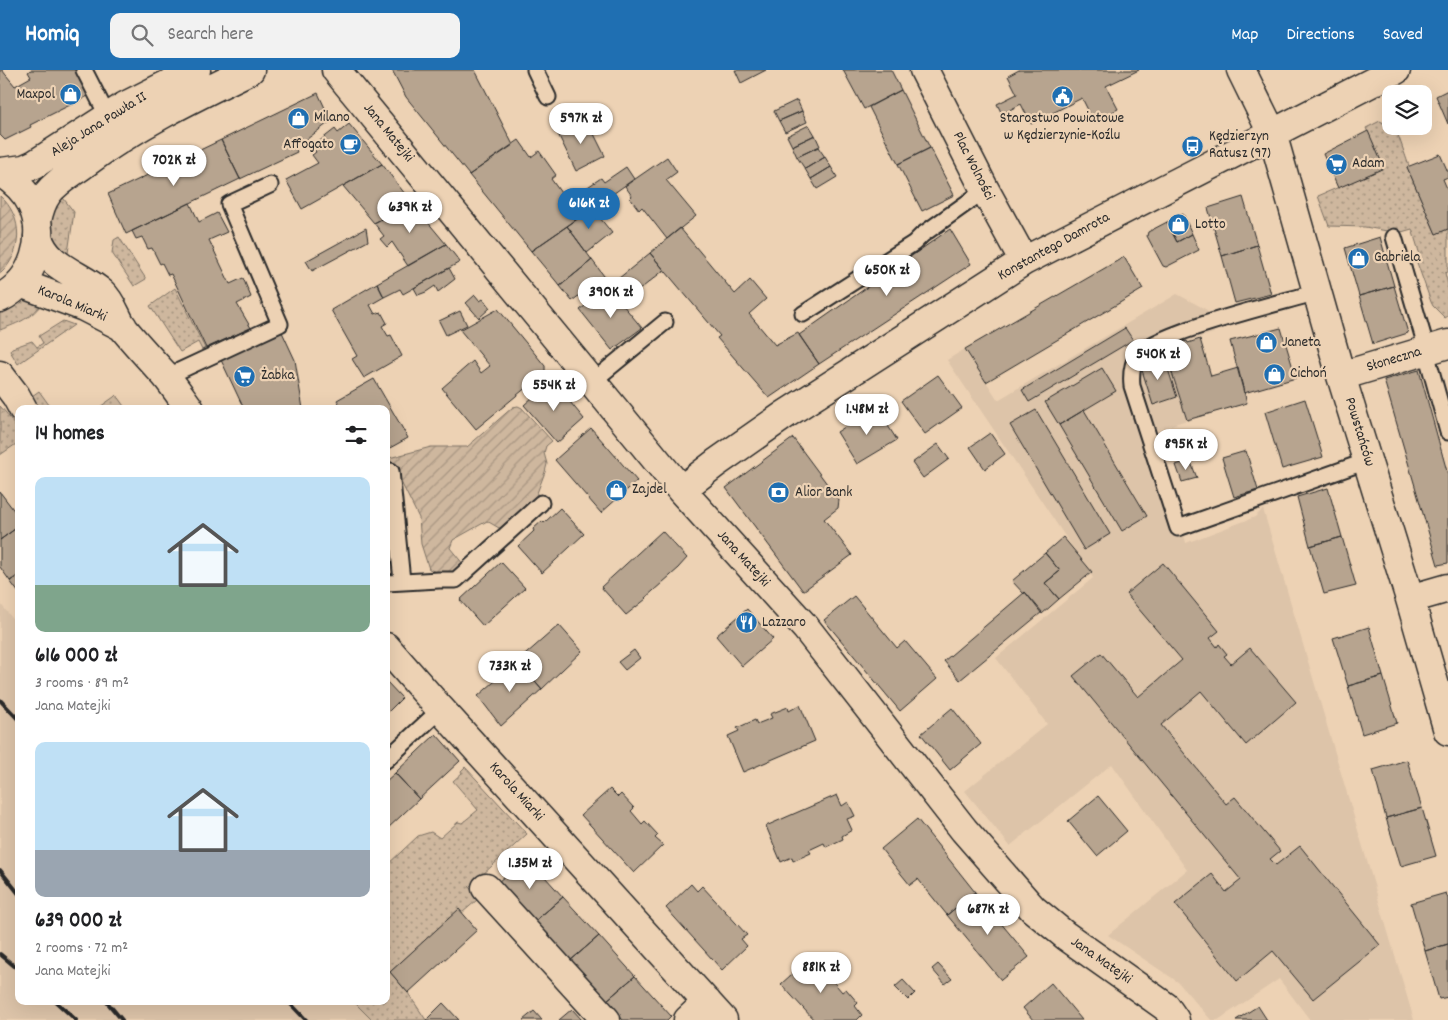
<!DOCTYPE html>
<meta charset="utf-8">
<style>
body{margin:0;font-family:Dekko,sans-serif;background:#f2f2f2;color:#202124;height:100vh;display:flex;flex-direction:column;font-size:19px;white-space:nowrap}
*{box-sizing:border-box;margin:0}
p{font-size:16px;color:#757577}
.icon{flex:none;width:28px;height:28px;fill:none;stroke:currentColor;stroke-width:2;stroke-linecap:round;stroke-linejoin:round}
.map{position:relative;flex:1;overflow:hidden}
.side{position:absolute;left:15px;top:335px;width:375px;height:600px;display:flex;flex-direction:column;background:#fff;border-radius:10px;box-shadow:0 5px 20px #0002}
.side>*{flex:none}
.controls{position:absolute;left:1382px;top:15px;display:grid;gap:10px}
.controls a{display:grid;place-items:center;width:50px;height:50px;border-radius:10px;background:#fff;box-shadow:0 5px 20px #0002;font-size:25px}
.price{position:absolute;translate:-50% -42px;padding:0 11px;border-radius:18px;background:#fff;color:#222;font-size:16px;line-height:32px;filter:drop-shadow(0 1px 2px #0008)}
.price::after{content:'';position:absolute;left:50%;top:30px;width:15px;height:11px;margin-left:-8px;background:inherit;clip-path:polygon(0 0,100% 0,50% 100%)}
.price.on{background:#1f6fb2;color:#fff}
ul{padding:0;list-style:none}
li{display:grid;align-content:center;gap:10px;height:265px;padding:0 20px}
li span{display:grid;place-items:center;height:155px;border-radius:10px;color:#555}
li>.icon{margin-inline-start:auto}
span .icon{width:90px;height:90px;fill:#fffc;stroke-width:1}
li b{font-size:21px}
h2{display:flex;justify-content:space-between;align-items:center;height:60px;padding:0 20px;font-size:21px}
header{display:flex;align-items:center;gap:30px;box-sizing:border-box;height:70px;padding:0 25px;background:#1f6fb2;color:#fff}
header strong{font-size:24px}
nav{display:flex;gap:28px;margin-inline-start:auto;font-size:18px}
.search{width:350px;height:45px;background:#f2f2f2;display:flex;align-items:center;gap:12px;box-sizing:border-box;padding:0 18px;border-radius:10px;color:#757577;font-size:19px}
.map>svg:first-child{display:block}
.built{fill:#ddc4a9}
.grass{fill:url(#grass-dots);stroke:#7c7164}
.garden{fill:url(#garden-furrows);stroke:#7c7164}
.building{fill:#b7a48f;stroke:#2b2b2b}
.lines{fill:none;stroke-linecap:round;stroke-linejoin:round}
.service-casing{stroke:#2b2b2b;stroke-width:19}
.minor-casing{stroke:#2b2b2b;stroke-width:31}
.secondary-casing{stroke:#2b2b2b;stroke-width:31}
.service{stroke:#edd2b4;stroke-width:15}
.minor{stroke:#edd2b4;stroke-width:28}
.secondary{stroke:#edd2b4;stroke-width:28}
.rail{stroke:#2b2b2b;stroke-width:4}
.labels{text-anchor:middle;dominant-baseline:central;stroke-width:4.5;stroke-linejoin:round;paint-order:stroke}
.poi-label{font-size:15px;fill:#2b2b2b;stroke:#edd2b4;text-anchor:start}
.street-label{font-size:15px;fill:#2b2b2b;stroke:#edd2b4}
</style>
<header>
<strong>Homiq</strong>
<div class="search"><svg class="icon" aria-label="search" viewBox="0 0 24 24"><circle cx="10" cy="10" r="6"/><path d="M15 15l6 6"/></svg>Search here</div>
<nav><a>Map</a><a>Directions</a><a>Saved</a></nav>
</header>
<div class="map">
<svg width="1448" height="950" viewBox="0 0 1448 950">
<defs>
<pattern id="grass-dots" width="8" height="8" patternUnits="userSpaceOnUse" patternTransform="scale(1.25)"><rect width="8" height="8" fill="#ceb79e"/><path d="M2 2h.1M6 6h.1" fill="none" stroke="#a79581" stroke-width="1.8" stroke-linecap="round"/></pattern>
<pattern id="garden-furrows" width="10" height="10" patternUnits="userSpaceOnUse" patternTransform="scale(1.25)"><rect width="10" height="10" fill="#ceb79e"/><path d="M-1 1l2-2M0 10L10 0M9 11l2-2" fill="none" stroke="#a79581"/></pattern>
</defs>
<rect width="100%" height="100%" fill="#edd2b4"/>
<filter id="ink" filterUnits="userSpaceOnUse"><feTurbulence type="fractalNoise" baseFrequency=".02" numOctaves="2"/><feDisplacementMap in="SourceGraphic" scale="10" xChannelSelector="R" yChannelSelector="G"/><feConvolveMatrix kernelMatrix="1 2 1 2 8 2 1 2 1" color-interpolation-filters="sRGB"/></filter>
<g filter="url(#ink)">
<!-- built -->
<path class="built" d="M1177,224L1207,240L1214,263L1165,278L1187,350L1156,360L1168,394L1186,473L1255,447L1263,439L1414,950H1310L1279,909L1218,950H1211L1178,912L1108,865L1187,800L1112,694L1010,776L965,721L1047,654L996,588L1093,508L947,290L965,279L998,330Z
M0,533L19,557V931H366L385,950H0Z"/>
<!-- grass -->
<path class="grass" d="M1380,51L1396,59L1409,96L1407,97L1436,164L1448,159V202L1445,203L1448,215V246L1445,248L1433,236L1431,232L1415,187L1420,185L1412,159L1398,163L1365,157L1329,156L1318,126L1384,98L1366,58Z
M60,124L74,142L68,183L65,190L55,179L48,149Z
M119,167L146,209L134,216L112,183L114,170Z
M175,218L205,278L202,280L198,272L180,282L150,236Z
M22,229L44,231C31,249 20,252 0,260V240Z
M63,251L74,255L18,294L10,281L12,278L32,271L37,277L43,273L39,266Z
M39,321L52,339H34L30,330L32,326Z
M116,325L126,339H97L114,327Z
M0,336C9,346 19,358 19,372L0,385Z
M465,697L527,764L469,817L476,826L477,830L462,843L459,840L390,902L408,923L426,950H372L353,931H386V796L418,766L431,762L440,768L458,752L462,753L478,740L453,711L462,703L461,701Z"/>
<!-- garden -->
<path class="garden" d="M0,126C24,147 23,183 0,204Z
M518,336L522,338L552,371L546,376L544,383L547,394L545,402L534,431L502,458H499L487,451L453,470L450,478L464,495C450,505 445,506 429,499L421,474L419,448L389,388L431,377H467L513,337Z"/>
<!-- building -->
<path class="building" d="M0,0H2L15,16L31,7L28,2L31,0H77L90,25L30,55L31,57L5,70L0,65Z
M392,0H475L513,75L469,105L406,27Z
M735,0H766L741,13Z
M843,0H891L901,20L864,39Z
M1019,0H1139L1106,16L1118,39L1094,52L1082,28L1031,54L1021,34L1002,44L997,34L1017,24L1008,6Z
M901,20L930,78L898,94L869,37Z
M1448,20V54L1436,26Z
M318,23L331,51L295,78L297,82L240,109L221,70Z
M797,30L802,41L779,51L774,41Z
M802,41L807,52L785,62L779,51Z
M587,50L605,86L576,101L558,64Z
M349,54L382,94L302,139L286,110L318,93L312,85L316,82L312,77L335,59L338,63Z
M809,55L815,65L792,76L787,66Z
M1368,61L1384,98L1338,118L1323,84Z
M815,65L820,76L797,87L792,76Z
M221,70L240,109L126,164L108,124Z
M519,70L531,87L539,81L556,105L551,109L579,148L531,181L469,105Z
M818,77L825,87L805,99L797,87Z
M930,78L954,125L922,141L898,94Z
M1440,84L1448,102V107L1443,109L1448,121V159L1436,164L1407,97Z
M667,87L677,102L666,110L696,146L667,169L642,137L639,140L630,128L632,126L625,116Z
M825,87L831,97L811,109L805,99Z
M382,94L412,133L374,153L343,116Z
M626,97L634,109L579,148L567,131L601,108L604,112Z
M831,97L837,107L817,119L811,109Z
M1243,127L1257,175L1222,186L1208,138Z
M190,133L199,152L217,143L227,162L209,170L230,214L243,208L251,227L237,234L251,258L206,278L171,204L168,205L162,193L160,194L152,178L148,179L142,167L136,169L132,161Z
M412,133L446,174L408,196L392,172L387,177L380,169L384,166L374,153Z
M592,138L612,163L587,183L567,156Z
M1183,144L1192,164L1177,172L1167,152Z
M1167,152L1177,172L1192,164L1199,180L1166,197L1163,196L1147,166L1148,162Z
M567,156L592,190L560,216L531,181Z
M366,158L368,171L312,201L306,191Z
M680,158L735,224L750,210L766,229L749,244L775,275L798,263L819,294L769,328L717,268L720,266L650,183Z
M950,159L971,194L819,294L799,265Z
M1380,167L1394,216L1359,226L1345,178Z
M446,174L460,192L403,224L400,219L384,227L377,213Z
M1257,175L1271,224L1235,233L1222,186Z
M650,183L664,200L622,234L608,217Z
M1124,187L1143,219L986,312L965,279Z
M592,190L604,206L572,231L560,216Z
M449,198L455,209L438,222L435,216L426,222L418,225L414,218Z
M377,213L384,227L370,235L375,244L381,242L387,253L382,256L388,266L391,265L402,286L364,308L352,289L357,286L331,240Z
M1394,216L1408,263L1373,274L1359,226Z
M608,217L642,258L612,280L580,240Z
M475,225L480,231L483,229L490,238L479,248L466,233Z
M498,239L545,296V302L476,359L442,318L473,291L481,303L490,296L460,260Z
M460,241L467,255L446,265L439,251Z
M1125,258L1133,270L1029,332L1022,320Z
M1281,258L1296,308L1244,323L1230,271Z
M282,262L295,290L303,339H244L221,290Z
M1200,269L1211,306L1238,298L1247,333L1187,350L1164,278L1187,271L1188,273Z
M1164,287L1177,327L1153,335L1140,294Z
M1102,298L1116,321L1059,355L1045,332Z
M1419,300L1448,405V493L1438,495L1384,310Z
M938,305L962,338L925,364L901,331Z
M374,309L408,368L388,379L386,376V339H342L337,330Z
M552,310L584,349L557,373L524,335Z
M1305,329L1323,387L1282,399L1265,342Z
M876,337L897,370L857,394L837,362Z
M1036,340L1110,464L1084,480L1010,355Z
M1084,340L1147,446L1122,461L1059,355Z
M591,358L637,411L601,443L555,390Z
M990,363L1005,384L985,399L970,377Z
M793,368L839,430L838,438L824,449L852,485L803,521L726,418Z
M938,374L949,389L923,408L912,393Z
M1246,381L1258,420L1234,427L1222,388Z
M1190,390L1197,408L1182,412L1176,395Z
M1328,418L1342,467L1310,476L1297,427Z
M0,422L19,447V456L0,470Z
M560,438L584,464L542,503L518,476L534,461L533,459L542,451L544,453Z
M19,456V505L10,511L0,497V470Z
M662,461L687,488L678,498H679L645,528L646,529L626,545L601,517Z
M1063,467L1092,502L1059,529L1045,513L1060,501L1045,483Z
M1342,467L1356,516L1324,524L1310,476Z
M1045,483L1060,501L1045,513L1059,529L1042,544L1025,522L1024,524L1012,511Z
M501,492L525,518L483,556L460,530Z
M1163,493L1219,561L1210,568L1217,577L1219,574L1227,584L1224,586L1231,594L1250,578L1296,632L1246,675L1201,621L1161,655L1226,734L1235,727L1280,781L1270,789L1276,795L1300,776L1380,875L1313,929L1273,881L1237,911L1175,834L1212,804L1226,822L1241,810L1073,606L1101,583L1138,627L1182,590L1126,524Z
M19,505V523L10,511Z
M1025,522L1042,542L960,610L944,591Z
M854,526L897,578L905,571L937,609L900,641L824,550Z
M747,539L773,569L742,596L716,566Z
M559,555L582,581L542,619L518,591Z
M1369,557L1383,606L1348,616L1333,568Z
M634,580L640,588L625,600L618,592Z
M518,591L542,619L501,656L478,626Z
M1383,606L1397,653L1362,664L1348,616Z
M386,611L402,628L386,644Z
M800,635L815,671L743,702L728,666L739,661L737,658L755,650L757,654L772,648L770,644L788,637L789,641Z
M952,638L981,674L950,700L921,664Z
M436,664L460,691L419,729L395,703Z
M1407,690L1422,738L1386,748L1373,700Z
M395,703L419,729L386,760V711Z
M610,719L618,727L621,724L634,738L631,741L642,754L645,751L658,765L655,768L663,775L634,803L581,745Z
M837,725L842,736L848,732L855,746L847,749L852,760L842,766L843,769L826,777L824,773L809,780L811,783L793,791L792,787L781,792L766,756Z
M1098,726L1127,761L1097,786L1068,751Z
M1422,738L1436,786L1401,796L1386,748Z
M917,749L975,822L947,845L918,809L910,815L881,779Z
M527,787L563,827L534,852L498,812Z
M691,814L697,821L702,816L747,865L741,869L747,876L722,900L666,838Z
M975,822L1029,887L1001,910L947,845Z
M1446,823L1448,829V874L1425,881L1411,833Z
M563,827L599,866L570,891L534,852Z
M459,839L477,860L408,923L390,902Z
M599,866L635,906L606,931L570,891Z
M1448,874V927L1439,929L1425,881Z
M811,887L818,896L821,893L834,906L831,909L842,922L846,919L858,933L855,936L862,945L857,950H814L781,914Z
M938,894L952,909L945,914L932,899Z
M635,906L671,946L667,950H623L606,931Z
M903,910L915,923L908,930L895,917Z
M1051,913L1082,950H1033L1023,938Z
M443,933L459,950H426Z
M1258,936L1267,950H1236Z
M572,939L582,950H559Z
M534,941L542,950H523Z"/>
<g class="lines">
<defs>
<path id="service" d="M84,0L108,47
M535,0L548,27
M1394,167L1423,266L1430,297L1448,362
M1317,222C1285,232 1152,263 1137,286C1131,296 1131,306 1132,316L1178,458L1367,391
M803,244L914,173L922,165L985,120
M166,307L280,254L229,134L270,115
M592,312L665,252
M391,401L402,511
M386,513L439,510H456L541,433
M386,690L441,639"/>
<path id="minor" d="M336,0L681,420L806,558L964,760L1033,839L1066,866L1166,937L1175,950
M924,0L985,120L1024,191
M1241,0L1272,63L1341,306L1410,529L1448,661
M38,166C45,197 81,204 102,223C113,233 116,248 124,259C137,275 151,290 165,305C174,316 182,328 190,339
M20,213L84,237L123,257
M0,305L16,326L23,339
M1341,306L1448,274
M681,420L716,393L786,344L1024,191L1396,0
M1410,529L1448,518
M386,577L435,633L723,950
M486,818L606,950
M688,950L707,932"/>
<path id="secondary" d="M0,102C13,110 25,120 32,135C47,168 34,211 0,228
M1,102L24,99L35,94L125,36L196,0
M37,151C39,141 42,131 48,123C57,111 72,103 84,94C135,56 192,28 250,0"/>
</defs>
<!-- service casing -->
<use href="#service" class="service-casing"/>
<!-- minor casing -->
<use href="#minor" class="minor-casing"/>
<!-- secondary casing -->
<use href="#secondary" class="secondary-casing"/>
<!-- service -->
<use href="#service" class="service"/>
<!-- minor -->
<use href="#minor" class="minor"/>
<!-- secondary -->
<use href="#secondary" class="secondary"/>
<!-- rail -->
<path class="rail" d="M0,630L19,650
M0,800L19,824
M0,884L19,900
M55,931L76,950
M106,931L122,950
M288,931L306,950"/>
</g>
</g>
<!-- icons -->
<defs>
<symbol id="shop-disc" viewBox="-11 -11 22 22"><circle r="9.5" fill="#1f6fb2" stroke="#edd2b4"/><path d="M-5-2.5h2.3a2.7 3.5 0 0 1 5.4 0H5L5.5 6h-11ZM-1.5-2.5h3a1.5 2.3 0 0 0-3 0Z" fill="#fff"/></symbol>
<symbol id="civic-disc" viewBox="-11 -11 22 22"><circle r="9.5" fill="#1f6fb2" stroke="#edd2b4"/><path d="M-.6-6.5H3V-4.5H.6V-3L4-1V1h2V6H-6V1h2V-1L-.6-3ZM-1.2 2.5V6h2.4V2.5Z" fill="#fff"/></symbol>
<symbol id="cafe-disc" viewBox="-11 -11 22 22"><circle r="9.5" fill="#1f6fb2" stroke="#edd2b4"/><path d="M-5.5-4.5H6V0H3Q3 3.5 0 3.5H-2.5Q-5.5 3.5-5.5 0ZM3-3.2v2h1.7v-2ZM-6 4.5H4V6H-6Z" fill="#fff"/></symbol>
<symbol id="bus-disc" viewBox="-11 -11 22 22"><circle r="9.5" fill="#1f6fb2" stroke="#edd2b4"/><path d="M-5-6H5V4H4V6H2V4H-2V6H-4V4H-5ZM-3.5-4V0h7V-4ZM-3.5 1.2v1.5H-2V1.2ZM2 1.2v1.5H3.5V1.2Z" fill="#fff"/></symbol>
<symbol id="supermarket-disc" viewBox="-11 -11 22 22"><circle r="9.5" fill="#1f6fb2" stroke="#edd2b4"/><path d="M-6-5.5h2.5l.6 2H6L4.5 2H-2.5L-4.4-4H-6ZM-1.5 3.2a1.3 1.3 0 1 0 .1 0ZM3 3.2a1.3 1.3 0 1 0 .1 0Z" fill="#fff"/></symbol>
<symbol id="bank-disc" viewBox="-11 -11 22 22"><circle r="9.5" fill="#1f6fb2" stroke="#edd2b4"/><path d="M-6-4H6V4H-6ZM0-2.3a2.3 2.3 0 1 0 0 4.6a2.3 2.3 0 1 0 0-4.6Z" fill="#fff"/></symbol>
<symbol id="restaurant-disc" viewBox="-11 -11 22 22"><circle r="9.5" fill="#1f6fb2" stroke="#edd2b4"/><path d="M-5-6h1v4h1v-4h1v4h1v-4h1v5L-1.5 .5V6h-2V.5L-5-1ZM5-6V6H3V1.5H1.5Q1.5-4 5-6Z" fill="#fff"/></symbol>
</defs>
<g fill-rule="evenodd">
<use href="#shop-disc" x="58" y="12" width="25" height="25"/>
<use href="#civic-disc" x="1050" y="14" width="25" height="25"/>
<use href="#shop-disc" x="286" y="36" width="25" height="25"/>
<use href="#cafe-disc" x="338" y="62" width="25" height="25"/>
<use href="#bus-disc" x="1180" y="64" width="25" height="25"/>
<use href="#supermarket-disc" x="1324" y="82" width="25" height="25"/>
<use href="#shop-disc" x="1166" y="142" width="25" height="25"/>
<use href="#shop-disc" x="1346" y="176" width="25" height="25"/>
<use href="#shop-disc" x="1254" y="260" width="25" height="25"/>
<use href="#shop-disc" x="1262" y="292" width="25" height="25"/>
<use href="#supermarket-disc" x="232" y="294" width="25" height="25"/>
<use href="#shop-disc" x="604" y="408" width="25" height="25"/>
<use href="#bank-disc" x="766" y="410" width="25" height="25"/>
<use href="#restaurant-disc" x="734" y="540" width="25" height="25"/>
</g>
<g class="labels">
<!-- poi labels -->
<g class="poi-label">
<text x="55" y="25" text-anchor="end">Maxpol</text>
<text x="314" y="48">Milano</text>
<text x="1062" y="49" text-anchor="middle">Starostwo Powiatowe<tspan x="1062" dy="17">w Kędzierzynie-Koźlu</tspan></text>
<text x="1209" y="67">Kędzierzyn<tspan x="1209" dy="17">Ratusz (97)</tspan></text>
<text x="334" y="75" text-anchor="end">Affogato</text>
<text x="1352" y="94">Adam</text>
<text x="1195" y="155">Lotto</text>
<text x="1374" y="188">Gabriela</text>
<text x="1282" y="273">Janeta</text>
<text x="1290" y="304">Cichoń</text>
<text x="261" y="306">Żabka</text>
<text x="632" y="420">Zajdel</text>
<text x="795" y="423">Alior Bank</text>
<text x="762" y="553">Lazzaro</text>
</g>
<!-- street labels -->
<g class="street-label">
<text transform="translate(99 55) rotate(-32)">Aleja Jana Pawła II</text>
<text transform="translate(388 63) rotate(51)">Jana Matejki</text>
<text transform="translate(973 96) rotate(63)">Plac Wolności</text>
<text transform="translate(1054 177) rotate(-29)">Konstantego Damrota</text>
<text transform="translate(72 234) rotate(23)">Karola Miarki</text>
<text transform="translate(1394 290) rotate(-17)">Słoneczna</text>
<text transform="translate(1359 362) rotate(73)">Powstańców</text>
<text transform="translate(743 489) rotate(48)">Jana Matejki</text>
<text transform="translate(516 722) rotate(48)">Karola Miarki</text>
<text transform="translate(1101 891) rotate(35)">Jana Matejki</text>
</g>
</g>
</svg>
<div class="controls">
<a><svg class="icon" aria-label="layers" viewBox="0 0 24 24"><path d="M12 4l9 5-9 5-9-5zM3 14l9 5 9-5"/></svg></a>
</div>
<b class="price" style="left:581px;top:75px">597K zł</b>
<b class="price" style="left:174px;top:117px">702K zł</b>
<b class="price on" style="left:589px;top:160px">616K zł</b>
<b class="price" style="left:410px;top:164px">639K zł</b>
<b class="price" style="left:887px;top:227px">650K zł</b>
<b class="price" style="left:611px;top:249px">390K zł</b>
<b class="price" style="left:1158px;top:311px">540K zł</b>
<b class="price" style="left:554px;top:342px">554K zł</b>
<b class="price" style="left:867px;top:366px">1.48M zł</b>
<b class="price" style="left:1186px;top:401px">895K zł</b>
<b class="price" style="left:510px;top:623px">733K zł</b>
<b class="price" style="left:530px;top:820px">1.35M zł</b>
<b class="price" style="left:988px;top:866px">687K zł</b>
<b class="price" style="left:821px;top:924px">881K zł</b>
<section class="side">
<h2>14 homes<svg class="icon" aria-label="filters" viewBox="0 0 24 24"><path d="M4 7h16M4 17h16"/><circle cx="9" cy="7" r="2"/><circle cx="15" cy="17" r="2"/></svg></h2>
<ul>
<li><span style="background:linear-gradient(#bfe0f5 70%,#7fa58c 0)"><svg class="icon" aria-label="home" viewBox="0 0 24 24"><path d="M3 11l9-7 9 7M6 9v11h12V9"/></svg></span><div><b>616 000 zł</b><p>3 rooms · 89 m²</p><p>Jana Matejki</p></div></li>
<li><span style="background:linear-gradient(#bfe0f5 70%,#9aa5b1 0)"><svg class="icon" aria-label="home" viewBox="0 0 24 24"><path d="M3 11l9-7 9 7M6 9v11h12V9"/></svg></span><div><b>639 000 zł</b><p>2 rooms · 72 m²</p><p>Jana Matejki</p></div></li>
</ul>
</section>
</div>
